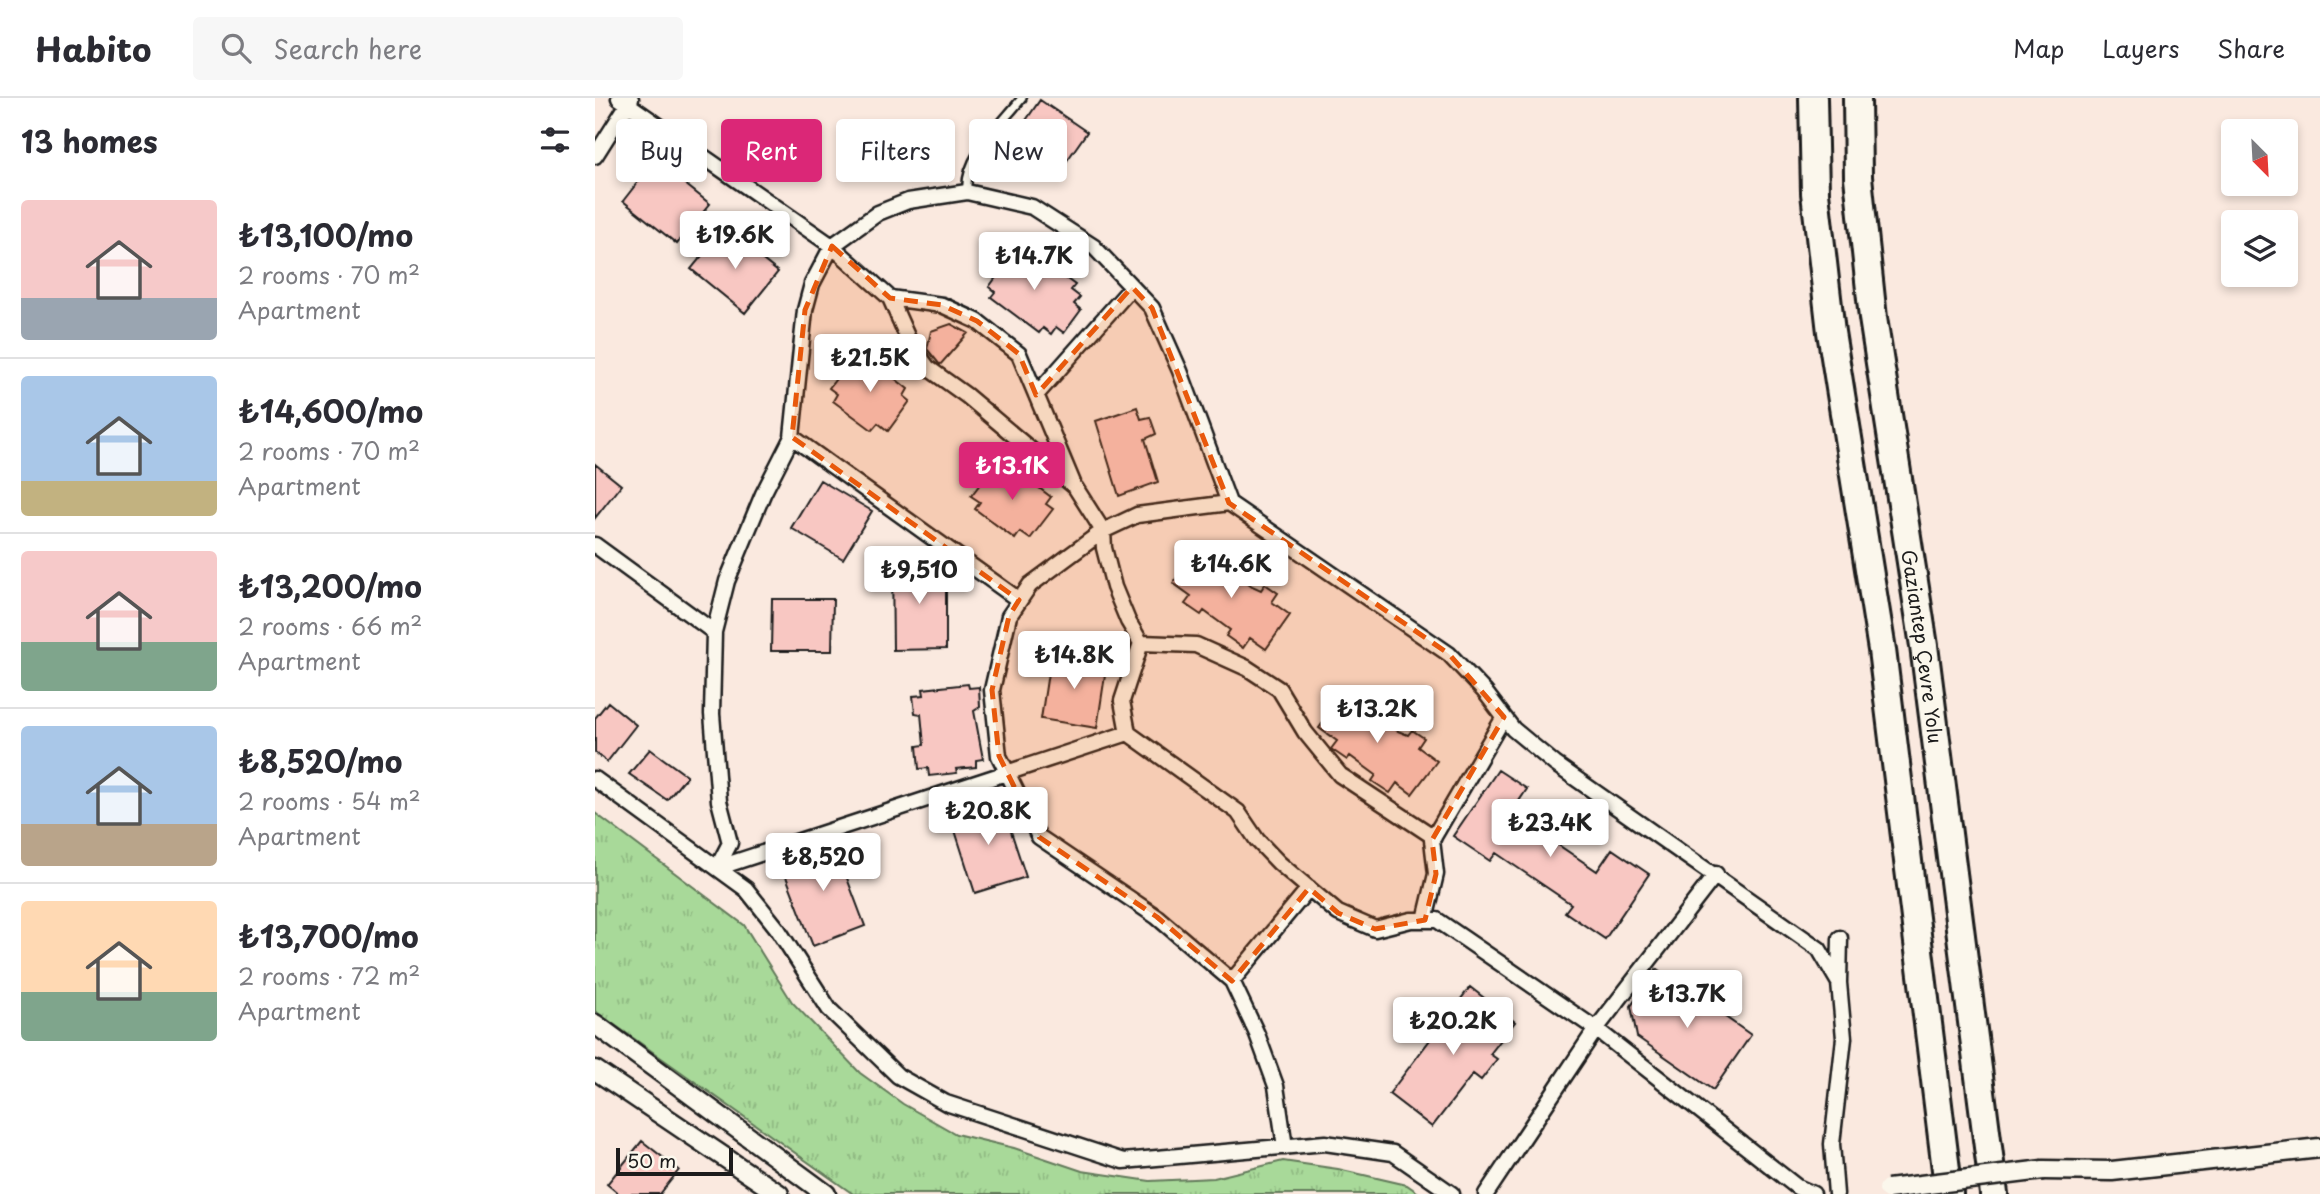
<!DOCTYPE html>
<meta charset="utf-8">
<style>
body{margin:0;font-family:"Playpen Sans",sans-serif;background:#f7f7f7;color:#2b2b33;height:100vh;display:flex;flex-direction:column;font-size:26px;white-space:nowrap}
*{box-sizing:border-box;margin:0}
p{font-size:23px;color:#7c7c81}
.icon{flex:none;width:38px;height:38px;fill:none;stroke:currentColor;stroke-width:2;stroke-linecap:round;stroke-linejoin:round}
.map{position:relative;flex:1;overflow:hidden}
.drawer{display:flex;flex-direction:column;background:#fff;width:595px}
.drawer>*{flex:none}
.guide{position:absolute;left:21px;top:21px;width:665px;height:63px;display:flex;gap:14px}
.needle{width:46px;rotate:156deg}
.buttons{position:absolute;left:1626px;top:21px;display:grid;gap:14px}
.buttons a{display:grid;place-items:center;width:77px;height:77px;border-radius:7px;background:#fff;box-shadow:0 4px 10px #0003;font-size:35px}
.scale{position:absolute;left:21px;bottom:18px;width:117px;box-sizing:border-box;padding-left:7px;border:4px solid #1c1c1c;border-top:0;font-size:19px;line-height:24px;white-space:nowrap;color:#1c1c1c;-webkit-text-stroke:5px #fbf7ec;paint-order:stroke}
.price{position:absolute;translate:-50% -60px;padding:0 16px;border-radius:7px;background:#fff;color:#222;font-size:23px;line-height:46px;filter:drop-shadow(0 2px 4px #0008)}
.price::after{content:'';position:absolute;left:50%;top:42px;width:21px;height:16px;margin-left:-10px;background:inherit;clip-path:polygon(0 0,100% 0,50% 100%)}
.price.selected{background:#db2777;color:#fff}
ul{padding:0;list-style:none}
li{display:flex;align-items:center;gap:21px;height:175px;padding:0 21px}
li+li{border-top:2px solid #e1e1e2}
li span{display:grid;place-items:center;flex:none;width:196px;height:140px;border-radius:7px;color:#555}
li>.icon{margin-inline-start:auto}
span .icon{width:84px;height:84px;fill:#fffc;stroke-width:1}
li b{font-size:30px}
h2{display:flex;justify-content:space-between;align-items:center;height:84px;padding:0 21px;font-size:30px}
.chip{padding:0 24px;border-radius:7px;background:#fff;box-shadow:0 4px 10px #0003;font-size:24px;line-height:63px}
.chip.selected{background:#db2777;color:#fff}
header{display:flex;align-items:center;gap:42px;box-sizing:border-box;height:98px;padding:0 35px;background:#fff;border-bottom:2px solid #e1e1e2}
header strong{font-size:33px}
nav{display:flex;gap:38px;margin-inline-start:auto;font-size:24px}
.search{width:490px;height:63px;background:#f7f7f7;display:flex;align-items:center;gap:18px;box-sizing:border-box;padding:0 24px;border-radius:7px;color:#7c7c81;font-size:26px}
main{display:flex;flex:1;min-height:0}
.map>svg:first-child{display:block}
.park{fill:url(#park-tufts);stroke:#627a5a;stroke-width:2}
.building{fill:#f8c7c2;stroke:#1c1c1c;stroke-width:2}
.lines{fill:none;stroke-linecap:round;stroke-linejoin:round}
.service-casing{stroke:#1c1c1c;stroke-width:12}
.minor-casing{stroke:#1c1c1c;stroke-width:19}
.tertiary-casing{stroke:#1c1c1c;stroke-width:23}
.motorway-casing{stroke:#1c1c1c;stroke-width:32}
.service{stroke:#fbf7ec;stroke-width:7}
.minor{stroke:#fbf7ec;stroke-width:14}
.tertiary{stroke:#fbf7ec;stroke-width:18}
.motorway{stroke:#fbf7ec;stroke-width:26}
.tertiary-bridge-casing{stroke:#1c1c1c;stroke-width:23;stroke-linecap:butt}
.tertiary-bridge{stroke:#fbf7ec;stroke-width:18}
.marked{fill:#e8590c;fill-opacity:0.2;stroke:#e8590c;stroke-width:5;stroke-dasharray:14 9;stroke-linejoin:round}
.labels{text-anchor:middle;dominant-baseline:central;stroke-width:6;stroke-linejoin:round;paint-order:stroke}
.street-label{font-size:19px;fill:#1c1c1c;stroke:#fbf7ec}
</style>
<header>
<strong>Habito</strong>
<div class="search"><svg class="icon" aria-label="search" viewBox="0 0 24 24"><circle cx="10" cy="10" r="6"/><path d="M15 15l6 6"/></svg>Search here</div>
<nav><a>Map</a><a>Layers</a><a>Share</a></nav>
</header>
<main>
<section class="drawer">
<h2>13 homes<svg class="icon" aria-label="filters" viewBox="0 0 24 24"><path d="M4 7h16M4 17h16"/><circle cx="9" cy="7" r="2"/><circle cx="15" cy="17" r="2"/></svg></h2>
<ul>
<li><span style="background:linear-gradient(#f6c9c9 70%,#9aa5b1 0)"><svg class="icon" aria-label="home" viewBox="0 0 24 24"><path d="M3 11l9-7 9 7M6 9v11h12V9"/></svg></span><div><b>₺13,100/mo</b><p>2 rooms · 70 m²</p><p>Apartment</p></div></li>
<li><span style="background:linear-gradient(#a9c7e8 75%,#c2b280 0)"><svg class="icon" aria-label="home" viewBox="0 0 24 24"><path d="M3 11l9-7 9 7M6 9v11h12V9"/></svg></span><div><b>₺14,600/mo</b><p>2 rooms · 70 m²</p><p>Apartment</p></div></li>
<li><span style="background:linear-gradient(#f6c9c9 65%,#7fa58c 0)"><svg class="icon" aria-label="home" viewBox="0 0 24 24"><path d="M3 11l9-7 9 7M6 9v11h12V9"/></svg></span><div><b>₺13,200/mo</b><p>2 rooms · 66 m²</p><p>Apartment</p></div></li>
<li><span style="background:linear-gradient(#a9c7e8 70%,#b9a48a 0)"><svg class="icon" aria-label="home" viewBox="0 0 24 24"><path d="M3 11l9-7 9 7M6 9v11h12V9"/></svg></span><div><b>₺8,520/mo</b><p>2 rooms · 54 m²</p><p>Apartment</p></div></li>
<li><span style="background:linear-gradient(#ffd9b3 65%,#7fa58c 0)"><svg class="icon" aria-label="home" viewBox="0 0 24 24"><path d="M3 11l9-7 9 7M6 9v11h12V9"/></svg></span><div><b>₺13,700/mo</b><p>2 rooms · 72 m²</p><p>Apartment</p></div></li>
</ul>
</section>
<div class="map">
<svg width="1725" height="1096" viewBox="0 0 1725 1096">
<defs>
<pattern id="park-tufts" width="24" height="20" patternUnits="userSpaceOnUse" patternTransform="scale(1.75)"><rect width="24" height="20" fill="#a8d999"/><path d="M3 7l-1-3M5 7V3M7 7l1-3M15 17l-1-3M17 17v-4M19 17l1-3" fill="none" stroke="#90ba83"/></pattern>
</defs>
<rect width="100%" height="100%" fill="#fae9df"/>
<filter id="ink" filterUnits="userSpaceOnUse"><feTurbulence type="fractalNoise" baseFrequency=".0143" numOctaves="2"/><feDisplacementMap in="SourceGraphic" scale="14" xChannelSelector="R" yChannelSelector="G"/><feConvolveMatrix kernelMatrix="1 2 1 2 8 2 1 2 1" color-interpolation-filters="sRGB"/></filter>
<g filter="url(#ink)">
<!-- park -->
<path class="park" d="M0,715L149,827L197,904L265,975L308,1006L361,1036L419,1050L487,1073L555,1083L619,1080L688,1063L743,1071L812,1087L825,1096H258L0,913Z"/>
<!-- building -->
<path class="building" d="M445,2L492,34L471,64L465,60L450,82L413,57L429,34L425,31Z
M60,62L115,106L82,146L28,103Z
M129,131L183,174L150,215L96,171Z
M423,151L434,159L435,154L480,187L476,192L485,199L479,206L486,212L469,235L461,229L456,236L448,230L444,235L396,199L400,194L394,189L402,178L395,173L410,153L418,159Z
M356,226L373,235L345,267L332,251L336,233Z
M259,257L267,263L273,259L313,291L309,298L315,303L293,333L283,325L277,332L238,303L242,296L234,290Z
M542,309L546,321L555,319L561,336L550,341L563,384L524,398L501,323Z
M401,365L410,371L415,368L456,399L451,406L458,411L435,441L425,434L420,441L380,411L385,404L376,398Z
M0,366L26,387L0,420Z
M225,382L277,413L248,461L196,430Z
M603,451L617,461L623,453L636,462L632,469L657,488L666,492L670,486L683,495L677,504L695,517L671,551L655,540L648,550L631,538L635,532L609,513L606,517L590,506L596,498L578,485Z
M297,464H351V551L298,552Z
M177,501H238L237,553H176Z
M456,555L512,564L502,630L446,621Z
M373,586L374,590L384,589L385,609L379,613L388,661L381,662V669L361,671L362,675L334,678L333,670L324,671L322,648L329,647L326,616L320,615L318,598L329,597L328,591Z
M749,596L763,606L769,598L782,607L778,614L803,633L813,637L817,632L829,640L823,649L842,663L817,696L802,685L795,695L777,683L781,677L755,658L752,662L736,651L742,643L724,630Z
M13,604L41,627L12,664L0,654V620Z
M55,651L92,678L72,702L34,676Z
M903,672L932,691L916,715L1002,773L1017,751L1054,776L1010,841L970,814L976,806L901,755L895,763L858,738Z
M406,703L431,779L380,795L356,720L392,708L393,715L395,707Z
M238,743L270,828L218,848L185,763Z
M1062,871L1156,937L1118,992L1042,939L1036,908Z
M875,889L920,924L895,956L902,961L886,982L878,976L837,1029L794,996Z
M47,1043L84,1072L65,1096H24L12,1086Z"/>
<g class="lines">
<defs>
<path id="service" d="M372,94C368,59 407,26 427,0"/>
<path id="minor" d="M24,0L237,148L283,115L313,103L372,94L437,109L499,149L557,210L585,273L634,405L854,556L890,594L918,631L960,666L1224,851L1244,885L1249,940L1237,1046L1241,1096
M0,58L36,1
M295,200L347,207L382,223L424,256L478,385
M441,297L537,189
M197,339L424,502
M634,405L542,417L508,433L435,487L414,518L397,592L404,658L444,739L562,819L637,883L662,936L681,988L690,1049
M0,447L119,534
M533,635L527,603L546,545
M0,681L151,791L182,830L234,911L303,978L351,1005L528,1063L730,1045L798,1055L857,1096
M122,770L135,745L124,703L117,616L119,534L132,483L168,396L197,339L210,212L217,186L237,148L295,200L315,245L333,270L372,298L480,389L508,433L509,450L519,489L533,523L546,545L601,547L652,570L684,591L710,634L745,677L839,739
M122,770L533,635L643,714L662,742L684,765L743,815L780,831L816,822H842L1001,931L1202,1089L1218,1096
M830,822L841,776L837,742L909,619
M637,883L714,790
M1244,884L1245,840
M891,1096L1001,931L1121,776"/>
<path id="tertiary" d="M0,926L231,1096
M0,972L184,1096
M1448,1072L1517,1073L1725,1050"/>
<g id="motorway">
<path d="M1218,0L1220,95L1236,234L1287,552L1354,1096"/>
<path id="s1" d="M1262,0L1263,79L1278,220L1329,548L1399,1096"/>
</g>
</defs>
<!-- service casing -->
<use href="#service" class="service-casing"/>
<!-- minor casing -->
<use href="#minor" class="minor-casing"/>
<!-- tertiary casing -->
<use href="#tertiary" class="tertiary-casing"/>
<!-- motorway casing -->
<use href="#motorway" class="motorway-casing"/>
<!-- service -->
<use href="#service" class="service"/>
<!-- minor -->
<use href="#minor" class="minor"/>
<!-- tertiary -->
<use href="#tertiary" class="tertiary"/>
<!-- motorway -->
<use href="#motorway" class="motorway"/>
<defs>
<path id="tertiary-bridge" d="M1293,1091L1448,1072"/>
</defs>
<!-- tertiary-bridge casing -->
<use href="#tertiary-bridge" class="tertiary-bridge-casing"/>
<!-- tertiary-bridge -->
<use href="#tertiary-bridge" class="tertiary-bridge"/>
</g>
</g>
<!-- marked area -->
<path class="marked" d="M237,148L295,200L347,207L382,223L424,256L441,297L537,189L557,210L634,405L854,556L909,619L837,742L841,776L830,822L780,831L743,815L714,790L637,883L562,819L444,739L404,658L397,592L414,518L424,502L197,339L210,212Z"/>
<g class="labels">
<!-- street labels -->
<g class="street-label">
<text stroke="none"><textPath href="#s1" startOffset="553">Gaziantep Çevre Yolu</textPath></text>
</g>
</g>
</svg>
<div class="buttons">
<a><svg class="needle" viewBox="-14 -14 28 28"><path d="M0-13l5 13h-10z" fill="#e53935"/><path d="M0 13l5-13h-10z" fill="#7c7c81"/></svg></a>
<a><svg class="icon" aria-label="layers" viewBox="0 0 24 24"><path d="M12 4l9 5-9 5-9-5zM3 14l9 5 9-5"/></svg></a>
</div>
<div class="scale">50 m</div>
<b class="price" style="left:140px;top:173px">₺19.6K</b>
<b class="price" style="left:439px;top:194px">₺14.7K</b>
<b class="price" style="left:275px;top:296px">₺21.5K</b>
<b class="price selected" style="left:417px;top:404px">₺13.1K</b>
<b class="price" style="left:636px;top:502px">₺14.6K</b>
<b class="price" style="left:324px;top:508px">₺9,510</b>
<b class="price" style="left:479px;top:593px">₺14.8K</b>
<b class="price" style="left:782px;top:647px">₺13.2K</b>
<b class="price" style="left:393px;top:749px">₺20.8K</b>
<b class="price" style="left:955px;top:761px">₺23.4K</b>
<b class="price" style="left:228px;top:795px">₺8,520</b>
<b class="price" style="left:1092px;top:932px">₺13.7K</b>
<b class="price" style="left:858px;top:959px">₺20.2K</b>
<div class="guide">
<a class="chip">Buy</a>
<a class="chip selected">Rent</a>
<a class="chip">Filters</a>
<a class="chip">New</a>
</div>
</div>
</main>
